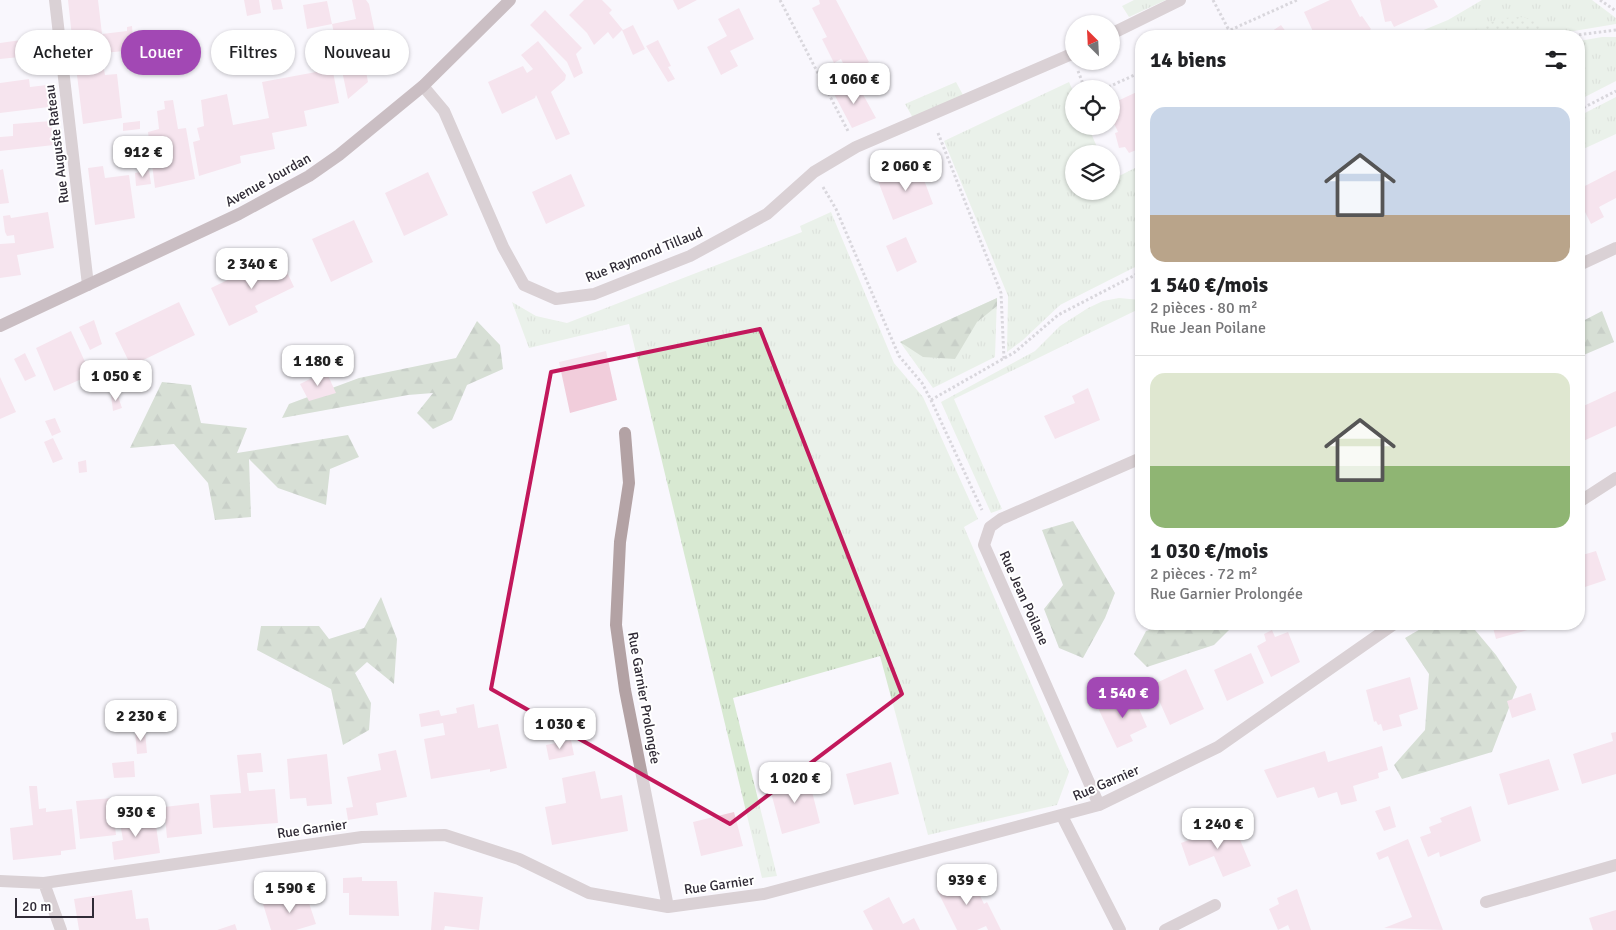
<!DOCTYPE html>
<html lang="fr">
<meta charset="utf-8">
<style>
body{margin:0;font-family:Signika,sans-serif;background:#f2f2f2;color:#202124;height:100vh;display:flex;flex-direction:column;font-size:19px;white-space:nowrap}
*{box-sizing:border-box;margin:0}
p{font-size:16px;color:#757577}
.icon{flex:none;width:28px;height:28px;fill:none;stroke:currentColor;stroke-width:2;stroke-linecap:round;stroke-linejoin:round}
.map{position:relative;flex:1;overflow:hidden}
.details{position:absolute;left:1135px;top:30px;width:450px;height:600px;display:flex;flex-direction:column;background:#fff;border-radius:20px;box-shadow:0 1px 4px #0004}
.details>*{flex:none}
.banner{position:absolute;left:15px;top:30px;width:475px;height:45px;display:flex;gap:10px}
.needle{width:32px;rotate:336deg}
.controls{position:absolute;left:1065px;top:15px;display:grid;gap:10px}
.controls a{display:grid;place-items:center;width:55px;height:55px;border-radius:50%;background:#fff;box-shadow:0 1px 4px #0004;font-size:25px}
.scale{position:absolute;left:15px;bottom:12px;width:79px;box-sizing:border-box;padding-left:5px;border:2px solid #302b36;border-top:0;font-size:14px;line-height:18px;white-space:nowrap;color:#302b36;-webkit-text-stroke:4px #fff;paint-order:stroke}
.price{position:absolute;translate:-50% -42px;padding:0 11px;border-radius:10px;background:#fff;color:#222;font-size:16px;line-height:32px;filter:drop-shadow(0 1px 2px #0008)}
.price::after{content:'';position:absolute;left:50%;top:30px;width:15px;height:11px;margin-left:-8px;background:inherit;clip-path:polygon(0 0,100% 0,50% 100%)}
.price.on{background:#a248b4;color:#fff}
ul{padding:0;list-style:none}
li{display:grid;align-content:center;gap:10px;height:265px;padding:0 15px}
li+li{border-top:1px solid #e0e0e0}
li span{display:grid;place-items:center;height:155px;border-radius:15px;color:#555}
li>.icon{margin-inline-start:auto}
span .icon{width:90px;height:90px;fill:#fffc;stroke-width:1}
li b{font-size:21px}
h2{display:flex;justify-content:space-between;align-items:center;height:60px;padding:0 15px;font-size:21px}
.pill{padding:0 18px;border-radius:22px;background:#fff;box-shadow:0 1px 4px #0004;font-size:18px;line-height:45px}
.pill.on{background:#a248b4;color:#fff}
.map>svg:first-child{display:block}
.grass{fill:url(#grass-tufts)}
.forest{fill:url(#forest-firs)}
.garden{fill:url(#garden-dots)}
.building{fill:#f1cddb}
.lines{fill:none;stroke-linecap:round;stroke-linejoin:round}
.path{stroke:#b2afb6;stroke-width:3;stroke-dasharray:2.5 2.5;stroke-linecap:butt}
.street{stroke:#b3a2a4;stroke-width:12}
.secondary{stroke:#91797c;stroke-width:12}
.marked{fill:none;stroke:#c2185b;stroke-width:4;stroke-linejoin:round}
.labels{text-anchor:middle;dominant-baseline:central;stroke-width:4;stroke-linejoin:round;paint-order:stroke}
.street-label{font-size:14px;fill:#302b36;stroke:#fff}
</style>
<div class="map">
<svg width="1616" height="930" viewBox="0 0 1616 930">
<defs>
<pattern id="grass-tufts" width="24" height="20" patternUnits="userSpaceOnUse" patternTransform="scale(1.25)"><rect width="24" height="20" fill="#d8e9d2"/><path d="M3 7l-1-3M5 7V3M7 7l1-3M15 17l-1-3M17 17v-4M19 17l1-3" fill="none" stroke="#bac8b5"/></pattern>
<pattern id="forest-firs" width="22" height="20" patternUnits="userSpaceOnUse" patternTransform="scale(1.25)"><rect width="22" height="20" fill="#adc1a5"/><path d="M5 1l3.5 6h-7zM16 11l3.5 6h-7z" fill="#8d9d87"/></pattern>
<pattern id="garden-dots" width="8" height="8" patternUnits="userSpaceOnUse" patternTransform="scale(1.25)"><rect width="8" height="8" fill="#d8e9d2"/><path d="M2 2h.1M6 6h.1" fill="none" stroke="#bac8b5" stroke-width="1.8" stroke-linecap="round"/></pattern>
</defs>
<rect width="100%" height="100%" fill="#f9f7fd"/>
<!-- grass -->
<path class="grass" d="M1134,0H1166L1129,17L1122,6Z
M1482,0H1592L1616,18V24L1544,36H1409L1448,20Z
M1602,37H1616V81L1579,100V41Z
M956,82L963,95L913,118L905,104Z
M1069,82L1074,93V126H1088L1100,154H1074V191H1111V180L1141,165V264L1060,305L1023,340L1007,352L1008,296L944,141Z
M1616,97V134L1579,151V116Z
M831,212L894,363L923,397L978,519L964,527L1069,772L1057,805L928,835L880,656L733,698L777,876L762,878L629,324L529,348L512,302L536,316L567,323L802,232L800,226Z
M997,298L995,357L933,388L900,342Z
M1119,298L1141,300V308L954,399L1002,509L991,513L941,402L1035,351L1060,326L1088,308L1103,301Z"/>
<!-- forest -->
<path class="forest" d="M997,298V306L977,322L955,359L923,357L900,342Z
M1602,311L1614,342L1579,357V323Z
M477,321L500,345L503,369L467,385L452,420L433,429L417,413L433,393L408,395L282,418L289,404L359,378L456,358Z
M162,382L191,385L201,423L247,428L237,453L348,435L359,457L330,469L326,505L278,488L249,459L251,517L215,520L208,483L174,444L130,448Z
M1073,521L1115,593L1105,618L1083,658L1059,648L1044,609L1063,585L1042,530Z
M381,597L397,639L394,684L367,662L355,673L371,703L369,730L343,745L331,689L257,650L261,626H319L329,639L364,628Z
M1170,624H1235L1214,645L1147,667L1134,654L1146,631Z
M1429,624H1470L1496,655L1517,687L1492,752L1402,779L1394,765L1425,730L1429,674L1405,638Z"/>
<!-- garden -->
<path class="garden" d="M1500,18C1514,18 1534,13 1540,28C1527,42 1483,36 1463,36Z"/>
<!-- building -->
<path class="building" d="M68,0H98L102,34L127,31V27L132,26L134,50L74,56Z
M244,0H259L261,13L247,16Z
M271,0H281L283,9L273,10Z
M352,0H366L369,4L378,47L362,50L368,82L348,99L332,24L356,19Z
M584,0H602L612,10L609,13L623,30L633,25L645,49L633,55L622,30L613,39L608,32L594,45L587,33L569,15Z
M673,0H697L678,10Z
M819,0H836L869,62L848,73L841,59L834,63L822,39L827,37L812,8L820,4Z
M1330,0H1351L1360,17L1362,16L1371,29L1368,32L1370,36H1315L1304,12Z
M1380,0H1434L1438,7L1394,27L1391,21L1385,22Z
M327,1L332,24L307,29L303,5Z
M739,8L754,39L730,51L738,66L721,75L707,47L727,36L718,19Z
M545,10L582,48L576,54L583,73L574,78L567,62L530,25Z
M1281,25L1289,36H1265Z
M21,40L22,52H29L30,56L0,59V43Z
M658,40L671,66L668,67L675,79L668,82L646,46Z
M538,41L566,75L565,80L551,92L570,134L556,140L536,95L535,98L502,114L488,82L523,66L527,73L533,69L521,55Z
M387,48L390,63L378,73L374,51Z
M329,51L339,103L304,111L307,126L272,133L275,149L240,156L241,163L199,176L193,142L200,140L197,128L204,126L201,100L227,94L233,125L269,118L262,82L316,72L312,55Z
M103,63L105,75L117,74L122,118L83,124L76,67Z
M29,79L30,87L47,85L49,107L0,113V83Z
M855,80L876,118L852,128L833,92Z
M1141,90V148L1129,153L1125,147L1119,148L1115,133L1118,132L1111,117V104Z
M173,100L178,129L186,128L195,179L155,188L148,132L159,129L157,111L165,109L164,101Z
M51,121L54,145L0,151V137L13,136V124Z
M140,121V129L123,131V123Z
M918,164L933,204L893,220L878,181Z
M103,166L105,178L129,175L135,218L95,225L88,168Z
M3,169L9,203L0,204V170Z
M149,170L151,184L136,186L135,173Z
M1616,170V198L1599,207L1604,217L1591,224L1579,200V189Z
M428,172L448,215L404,236L385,193Z
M571,174L585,206L546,224L532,192Z
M48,212L54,248L17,255L21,275L0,278V244L15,243L14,235L7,236L5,232L3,216L10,215L11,218Z
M354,220L373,262L331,282L312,239Z
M906,237L917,262L897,272L886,246Z
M279,255L294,287L255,306L258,312L229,326L211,288Z
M179,302L195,335L131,366L115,333Z
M94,320L102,344L90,350L79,327Z
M71,331L91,375L54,391L36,348Z
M606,351L617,400L570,413L559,362Z
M25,353L36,376L25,381L14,359Z
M326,371L336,393L309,401L300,384Z
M0,377L16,412L0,419Z
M1088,388L1100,420L1055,439L1044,416L1075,403L1072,396Z
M1616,391V426L1579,443V408Z
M117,393L122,408L113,411L111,395Z
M55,418L61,432L52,436L45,421Z
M53,438L63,459L53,463L44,442Z
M86,460L87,472L79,473L78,462Z
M1596,551L1606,580L1579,589V556Z
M1492,624H1549L1496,639Z
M1272,630L1275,637L1288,632L1300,662L1271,677L1257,646L1266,641L1264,634Z
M1251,653L1264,683L1227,701L1214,670Z
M1186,669L1204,709L1170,725L1152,685Z
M1410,677L1418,709L1399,715L1402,726L1383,731L1381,724L1378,725L1376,721L1374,722L1366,690Z
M1132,693L1147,727L1130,735L1133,741L1117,748L1098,708Z
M1531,693L1536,710L1512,718L1507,701Z
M474,704L478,728L498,724L507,768L490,772V769L431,779L424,739L445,735L443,723L421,727L419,714L439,710L441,716L457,713L456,708Z
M567,725L569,732L553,735L552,728Z
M135,731H145L147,753L137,754Z
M1616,732V774L1582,784L1573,754L1613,741L1611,733Z
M571,740L574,755L549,760L546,745Z
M1382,746L1388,770L1378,773L1379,778L1353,786L1357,801L1341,805L1337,792L1318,798L1314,787L1277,798L1264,770L1325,751L1328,762Z
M396,750L407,797L376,803L378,815L348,820L346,808L353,807L347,777L381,770L378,754Z
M261,753L263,772L247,773L249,791L275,789L278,823L213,828L210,795L241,793L237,755Z
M327,754L332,804L307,806L306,798L290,799L287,759Z
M1549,759L1559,790L1508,805L1499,774Z
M134,761L135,777L114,778L112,763Z
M891,762L899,794L854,805L846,774Z
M595,771L601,799L622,795L628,831L552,845L545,807L566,803L562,778Z
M808,776L820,823L782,834L769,785Z
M29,786H37L39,809L46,808V812L72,809L76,849L61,851V855L13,860L10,828L33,825Z
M112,798L116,835L80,839L76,801Z
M199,803L202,834L167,838L164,807Z
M125,805L127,822L155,819L160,853L114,860L112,842L123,840L117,806Z
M1390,806L1396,827L1384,831L1375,811Z
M1471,806L1481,841L1440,857L1439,852L1428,857L1420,837L1431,833L1429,827L1442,822L1440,818Z
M734,812L743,846L701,856L693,822Z
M1233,823L1251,866L1223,877L1214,856L1189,866L1181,843Z
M1408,839L1422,875L1443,930L1384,928L1412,917L1388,856L1379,860L1376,853Z
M970,874L984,904L987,902L1001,930H988L986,926L977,930H957L937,890Z
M362,877V881H397L399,916L349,915V893H343V878Z
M1297,889L1311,930H1290L1288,925L1278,930L1269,909L1279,904L1277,898Z
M132,890L136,919L148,918L150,930H79L74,899Z
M434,892L483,897L479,930L445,926L444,930H431Z
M306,894L316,924L296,930H271L263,904L286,896L287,899Z
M889,897L903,924L914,918L920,930H873L863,911Z
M1616,910V930H1593L1589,918Z
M235,924L237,930H217Z"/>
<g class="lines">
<!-- path -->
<path class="path" d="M780,0L848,131
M1213,0L1232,36
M1600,0L1616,11
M1217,36L1297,0
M1569,36L1616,30
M1078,71L1085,89
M1104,89L1141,72
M1579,110L1616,91
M938,133L1001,293L1004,359
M823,187L836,209L899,356L922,383L931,400L982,510
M931,400L1015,352L1058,315L1141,272"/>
<!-- street -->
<path class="street" d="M55,0L88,285
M1111,34L1180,0
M423,86L444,111L503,247L524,285L556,299L594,294L690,256L767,214L814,172L856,147L1074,53
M1579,265L1616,248
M625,433L629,483L620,542L616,625L625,690L668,907
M1579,502L1616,478
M1099,805L984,545L990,527L1001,519L1141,458
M1062,816L1120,930
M0,881L44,883L362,837L445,835L519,859L589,893L668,907L764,894L1099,805L1218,747L1394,624
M44,883L61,930
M1486,902L1616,865
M1165,930L1215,905"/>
<!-- secondary -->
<path class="secondary" d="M0,326L239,214L309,176L339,155L423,86L510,0"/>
</g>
<!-- marked area -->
<path d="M0 0H1616V930H0ZM760,329L902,694L730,824L491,689L551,372Z" fill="#f9f7fd" fill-opacity=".55" fill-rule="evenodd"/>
<path class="marked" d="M760,329L902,694L730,824L491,689L551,372Z"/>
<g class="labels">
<!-- street labels -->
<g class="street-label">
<text transform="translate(57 144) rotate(-97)">Rue Auguste Rateau</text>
<text transform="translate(268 180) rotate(-29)">Avenue Jourdan</text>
<text transform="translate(644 255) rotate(-22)">Rue Raymond Tillaud</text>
<text transform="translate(1024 598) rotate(66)">Rue Jean Poilane</text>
<text transform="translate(644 698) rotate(80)">Rue Garnier Prolongée</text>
<text transform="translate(1106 783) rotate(-23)">Rue Garnier</text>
<text transform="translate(312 829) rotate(-8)">Rue Garnier</text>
<text transform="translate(719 885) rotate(-8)">Rue Garnier</text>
</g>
</g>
</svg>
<div class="controls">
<a><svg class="needle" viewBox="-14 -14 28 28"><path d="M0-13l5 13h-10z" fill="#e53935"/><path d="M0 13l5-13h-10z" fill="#757577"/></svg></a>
<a><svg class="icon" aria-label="locate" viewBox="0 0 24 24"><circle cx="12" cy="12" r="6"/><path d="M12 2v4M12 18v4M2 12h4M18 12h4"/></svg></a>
<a><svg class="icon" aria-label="layers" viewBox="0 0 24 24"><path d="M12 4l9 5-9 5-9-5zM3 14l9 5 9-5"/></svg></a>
</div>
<div class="scale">20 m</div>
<b class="price" style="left:854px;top:105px">1 060 €</b>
<b class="price" style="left:143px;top:178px">912 €</b>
<b class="price" style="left:906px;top:192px">2 060 €</b>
<b class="price" style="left:252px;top:290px">2 340 €</b>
<b class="price" style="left:318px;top:387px">1 180 €</b>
<b class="price" style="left:116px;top:402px">1 050 €</b>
<b class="price on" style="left:1123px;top:719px">1 540 €</b>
<b class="price" style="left:141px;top:742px">2 230 €</b>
<b class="price" style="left:560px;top:750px">1 030 €</b>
<b class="price" style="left:795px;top:804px">1 020 €</b>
<b class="price" style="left:136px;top:838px">930 €</b>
<b class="price" style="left:1218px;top:850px">1 240 €</b>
<b class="price" style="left:967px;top:906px">939 €</b>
<b class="price" style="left:290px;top:914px">1 590 €</b>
<div class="banner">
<a class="pill">Acheter</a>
<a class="pill on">Louer</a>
<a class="pill">Filtres</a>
<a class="pill">Nouveau</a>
</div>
<section class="details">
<h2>14 biens<svg class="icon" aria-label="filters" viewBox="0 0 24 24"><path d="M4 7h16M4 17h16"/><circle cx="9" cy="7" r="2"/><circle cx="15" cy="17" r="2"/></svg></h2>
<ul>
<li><span style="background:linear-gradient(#c9d6e8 70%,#b9a48a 0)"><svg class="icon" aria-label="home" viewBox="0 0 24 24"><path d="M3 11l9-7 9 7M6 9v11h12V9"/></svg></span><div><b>1 540 €/mois</b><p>2 pièces · 80 m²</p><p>Rue Jean Poilane</p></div></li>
<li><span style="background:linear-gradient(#dfe7d0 60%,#8fb573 0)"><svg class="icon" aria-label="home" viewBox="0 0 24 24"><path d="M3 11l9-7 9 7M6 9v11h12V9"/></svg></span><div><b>1 030 €/mois</b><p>2 pièces · 72 m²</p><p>Rue Garnier Prolongée</p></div></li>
</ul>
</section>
</div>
